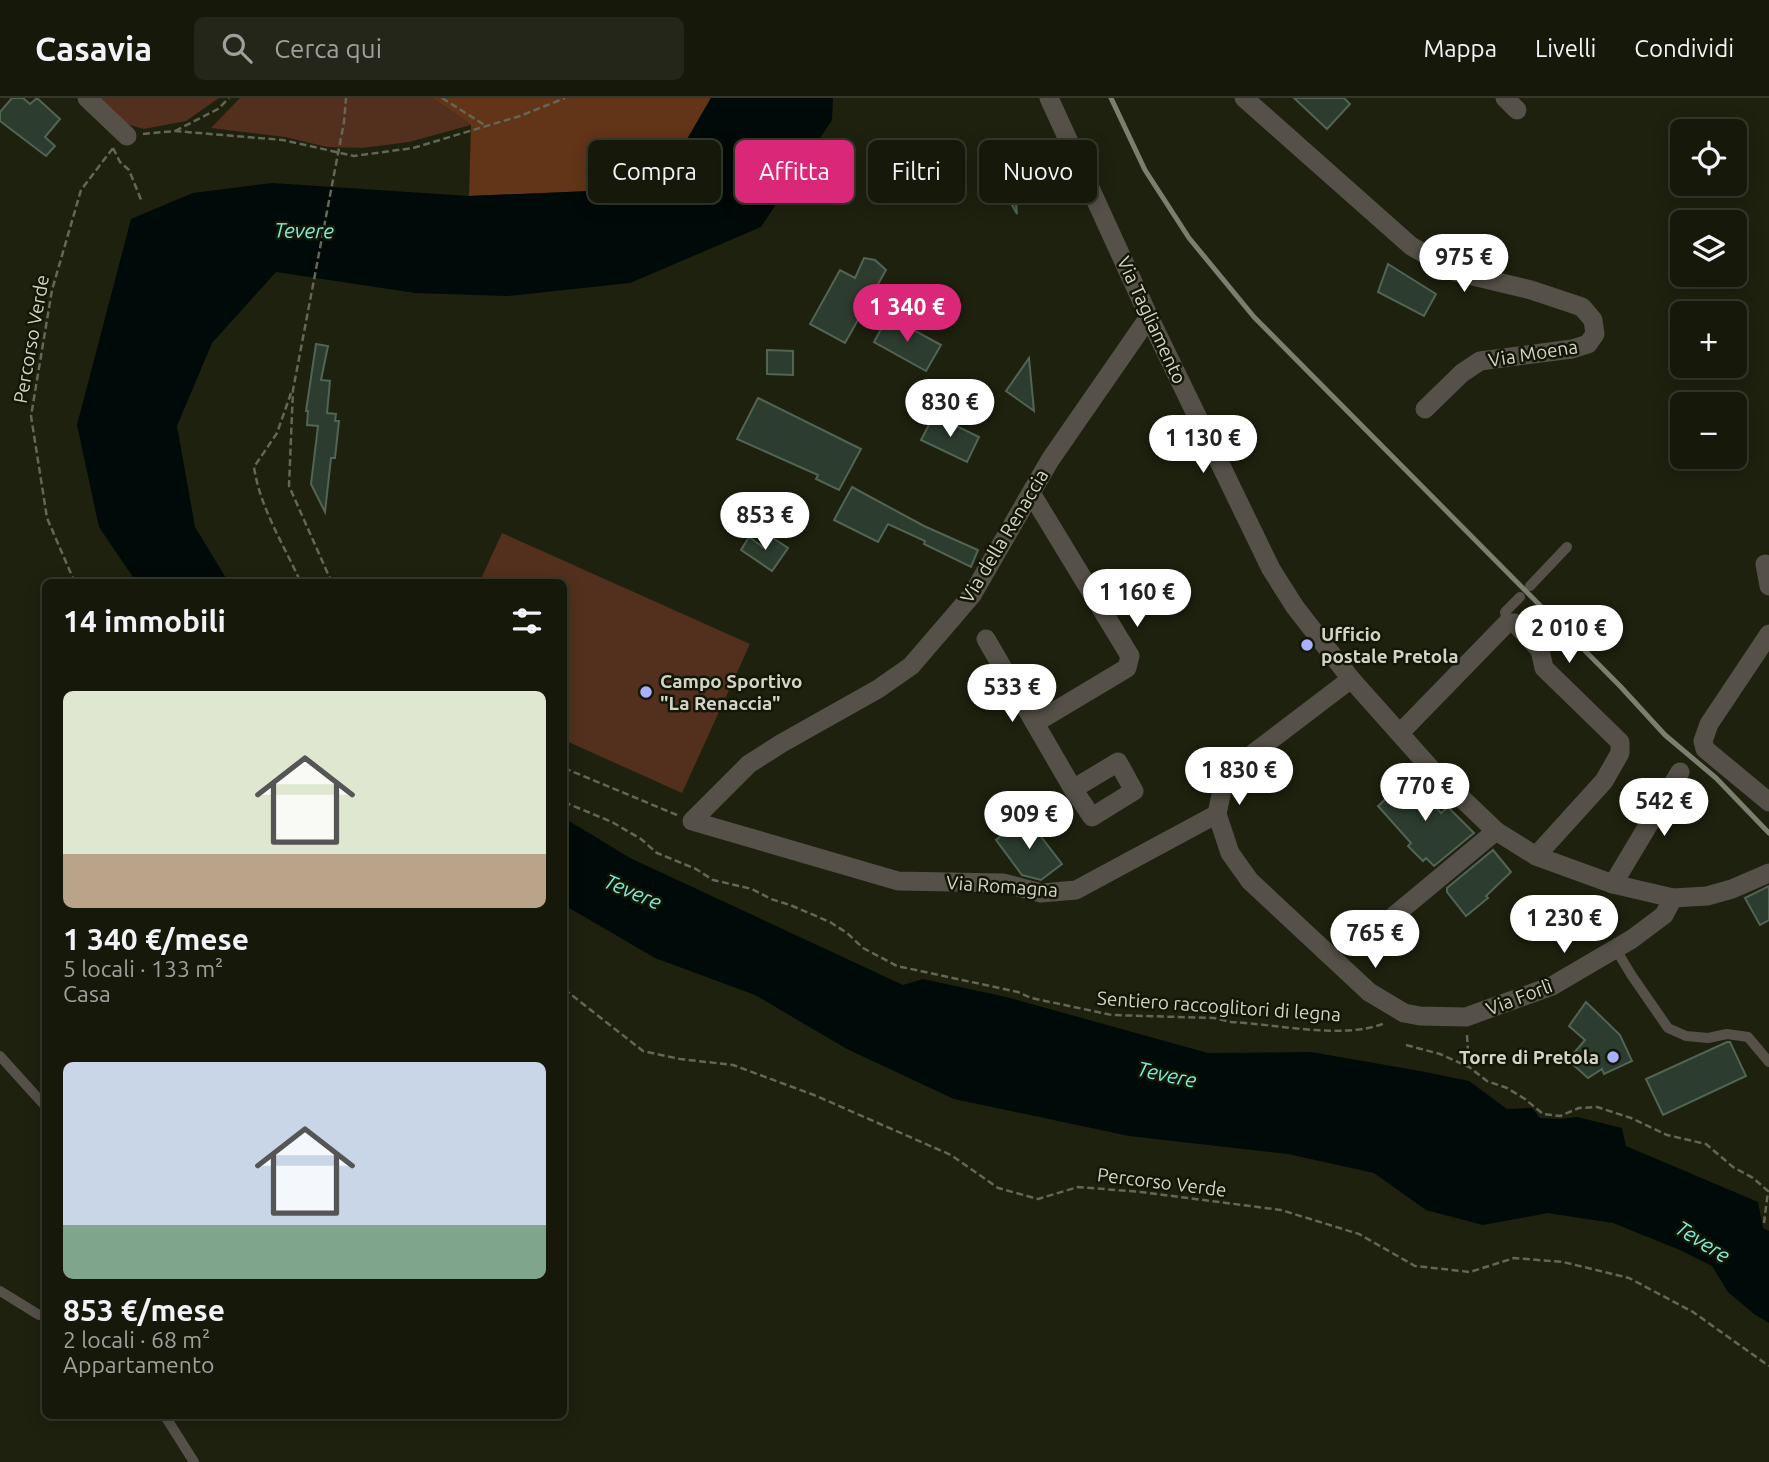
<!DOCTYPE html>
<html lang="it">
<meta charset="utf-8">
<style>
body{margin:0;font-family:Ubuntu,sans-serif;background:#232618;color:#f1f3f6;height:100vh;display:flex;flex-direction:column;font-size:26px;white-space:nowrap}
*{box-sizing:border-box;margin:0}
p{font-size:23px;color:#9ea09c}
.icon{flex:none;width:38px;height:38px;fill:none;stroke:currentColor;stroke-width:2;stroke-linecap:round;stroke-linejoin:round}
.map{position:relative;flex:1;overflow:hidden}
.details{position:absolute;left:42px;top:481px;width:525px;height:840px;display:flex;flex-direction:column;background:#16190a;border-radius:10px;box-shadow:0 4px 18px #0003,0 0 0 2px #35382b}
.details>*{flex:none}
.top-card{position:absolute;left:588px;top:42px;width:665px;height:63px;display:flex;gap:14px}
.fabs{position:absolute;left:1670px;top:21px;display:grid;gap:14px}
.fabs a{display:grid;place-items:center;width:77px;height:77px;border-radius:10px;background:#16190a;box-shadow:0 4px 18px #0003,0 0 0 2px #35382b;font-size:35px}
.price{position:absolute;translate:-50% -60px;padding:0 16px;border-radius:24px;background:#fff;color:#222;font-size:23px;line-height:46px;filter:drop-shadow(0 2px 4px #0008)}
.price::after{content:'';position:absolute;left:50%;top:42px;width:21px;height:16px;margin-left:-10px;background:inherit;clip-path:polygon(0 0,100% 0,50% 100%)}
.price.on{background:#db2777;color:#fff}
ul{padding:0;list-style:none}
li{display:grid;align-content:center;gap:14px;height:371px;padding:0 21px}
li span{display:grid;place-items:center;height:217px;border-radius:10px;color:#555}
li>.icon{margin-inline-start:auto}
span .icon{width:126px;height:126px;fill:#fffc;stroke-width:1}
li b{font-size:30px}
h2{display:flex;justify-content:space-between;align-items:center;height:84px;padding:0 21px;font-size:30px}
.chip{padding:0 24px;border-radius:10px;background:#16190a;box-shadow:0 4px 18px #0003,0 0 0 2px #35382b;font-size:24px;line-height:63px}
.chip.on{background:#db2777;color:#fff}
header{display:flex;align-items:center;gap:42px;box-sizing:border-box;height:98px;padding:0 35px;background:#16190a;border-bottom:2px solid #35382b}
header strong{font-size:33px}
nav{display:flex;gap:38px;margin-inline-start:auto;font-size:24px}
.search{width:490px;height:63px;background:#232618;display:flex;align-items:center;gap:18px;box-sizing:border-box;padding:0 24px;border-radius:10px;color:#9ea09c;font-size:26px}
.map>svg:first-child{display:block}
.green{fill:#52301d}
.forest{fill:#623418}
.water{fill:#000a08}
.building{fill:#2c3d2f;stroke:#526454;stroke-width:2}
.lines{fill:none;stroke-linecap:round;stroke-linejoin:round}
.path{stroke:#646656;stroke-width:2.5;stroke-dasharray:7 3.5;stroke-linecap:butt}
.service{stroke:#555048;stroke-width:10}
.minor{stroke:#555048;stroke-width:19}
.tertiary{stroke:#555048;stroke-width:19}
.rail{stroke:#7c7f70;stroke-width:5}
.poi-dot{fill:#a9b0fc;stroke:#151706;stroke-width:2.5}
.labels{text-anchor:middle;dominant-baseline:central;stroke-width:5;stroke-linejoin:round;paint-order:stroke}
.street-label{font-size:19px;fill:#d2d4c8;stroke:#151706}
.poi-label{font-size:19px;font-weight:bold;fill:#d2d4c8;stroke:#151706;text-anchor:start}
.water-label{font-size:21px;font-style:italic;fill:#79ebd8;stroke:#151706}
</style>
<header>
<strong>Casavia</strong>
<div class="search"><svg class="icon" aria-label="search" viewBox="0 0 24 24"><circle cx="10" cy="10" r="6"/><path d="M15 15l6 6"/></svg>Cerca qui</div>
<nav><a>Mappa</a><a>Livelli</a><a>Condividi</a></nav>
</header>
<div class="map">
<svg width="1769" height="1364" viewBox="0 0 1769 1364">
<rect width="100%" height="100%" fill="#1e210e"/>
<!-- green -->
<path class="green" d="M97,0H219L186,23L144,31L126,26Z
M240,0H432L471,27L409,44L362,50L327,49L285,39L211,30Z
M502,435L750,546L682,695L564,642V485H479Z"/>
<!-- forest -->
<path class="forest" d="M432,0H711L686,43L590,93L469,98L471,27Z"/>
<!-- water -->
<path class="water" d="M711,0H833L832,22L761,129L630,185L507,198L415,195L276,174L212,245L177,328L195,429L229,485H137L99,429L77,327L131,121L193,95L272,85L469,98L590,93L686,43Z
M564,720L630,760L903,887L923,881L1006,899L1208,955L1311,954L1420,973L1469,983L1507,1011L1532,1010L1540,1020L1559,1021L1577,1019L1622,1030L1626,1048L1758,1104L1763,1130L1769,1133V1225L1754,1216L1728,1194L1712,1168L1680,1152L1613,1125L1548,1115L1483,1127L1426,1112L1374,1075L1288,1056L1129,1038L954,1001L847,951L755,897L655,860L564,807Z"/>
<!-- building -->
<path class="building" d="M12,0H23L30,6L37,0L60,21L45,39L55,48L46,58L0,23V14Z
M1294,0H1344L1350,6L1327,31Z
M1012,62L1014,81L1017,116L998,81L1001,79L996,70Z
M864,160L875,162L886,172L845,245L810,226L840,172L855,180Z
M1388,166L1436,196L1424,218L1378,194Z
M888,218L941,247L926,273L874,244Z
M316,246L328,248L321,282L330,283L327,315L336,316L335,323H339L335,360H331L325,414L311,386L318,328L307,327L308,313H306Z
M767,252L793,253V277L767,276Z
M1029,260L1034,313L1006,293Z
M758,300L861,351L839,392L816,381L818,377L737,341Z
M934,317L979,339L967,364L921,342Z
M852,389L924,428L978,452L971,469L924,446L925,443L888,426L878,444L834,422Z
M770,438L788,450L772,473L741,452L749,439L763,449Z
M1409,679L1441,715L1448,709L1474,735L1434,768L1426,760L1423,763L1408,748L1411,745L1378,708Z
M1026,719L1062,766L1041,782L1022,777L996,742Z
M1493,752L1511,774L1486,798L1488,800L1466,818L1447,794V790Z
M1769,788V822L1760,827L1745,800Z
M1586,904L1620,937L1632,963L1604,976L1602,971L1588,980L1568,962L1585,942L1569,928Z
M1727,944H1730L1746,978L1663,1017L1646,981Z"/>
<g class="lines">
<!-- path -->
<path class="path" d="M442,0L486,28
M175,33L218,11L229,0
M143,36L175,33L283,42L354,58L413,50L520,18L565,0
M113,50L120,64L129,72L142,104
M291,295L277,335L254,369C260,410 284,447 301,485
M75,485L47,420L31,318L52,192L81,92L113,50
M332,485L289,388L293,292L344,24L346,0
M564,670L677,717
M564,704L612,724L641,741L657,755L696,771L713,782L752,791L771,801L790,807L830,824L847,835L863,850L897,868L1018,894L1031,900L1112,917L1214,920L1231,924C1276,926 1344,942 1385,925
M564,891L643,953L680,961L733,967L814,997L951,1057L998,1090L1038,1101L1078,1089L1141,1094L1281,1112L1359,1136L1415,1168L1470,1174L1514,1160L1563,1164L1629,1180L1693,1214L1769,1268
M1467,937L1469,969
M1406,947L1440,956L1469,969L1487,983L1507,990L1525,1001L1543,1016L1560,1018L1579,1010L1597,1009L1631,1020L1667,1037L1706,1046L1733,1069L1753,1080L1768,1093L1764,1125"/>
<!-- service -->
<path class="service" d="M1530,488L1567,449
M1507,525L1505,514L1520,499
M1615,850L1632,878L1668,930L1686,938L1708,940L1727,936L1748,939L1769,964
M0,958L46,1009
M0,1193L39,1217L46,1215
M165,1318L194,1364"/>
<!-- minor -->
<path class="minor" d="M87,0L127,38
M1244,0L1411,148L1456,174L1531,192L1582,209L1593,222L1595,236L1588,246L1572,251L1480,263L1462,275L1425,311
M1505,0L1517,12
M1149,219L1050,362L972,497L911,568L878,591L782,645L749,666L692,723L898,783L1003,785L1041,795L1076,792L1217,716
M1031,395L1130,558L1127,570L1035,625
M1765,466L1769,488
M1769,536L1709,626L1703,643L1705,651L1769,704
M986,541L1073,691
M1351,581L1234,670L1222,692L1217,716L1230,755L1250,783L1369,894L1404,915L1420,918L1466,919L1552,888L1632,841L1664,817L1673,800
M1400,635L1507,525H1515L1540,552L1544,570L1620,644V655L1604,683L1536,758
M1118,664L1134,693L1092,719L1073,691Z
M1613,786L1680,674
M1384,826L1496,733"/>
<!-- tertiary -->
<path class="tertiary" d="M1049,0L1149,219L1271,471L1295,509L1351,581L1433,673L1496,733L1536,758L1613,786L1673,800L1707,798L1732,791L1769,775"/>
<!-- rail -->
<path class="rail" d="M1111,0L1145,72L1189,140L1254,219L1620,588L1665,637L1716,680L1769,735"/>
</g>
<!-- markers -->
<g class="poi-dot">
<circle cx="1307" cy="547" r="7"/>
<circle cx="646" cy="594" r="7"/>
<circle cx="1613" cy="959" r="7"/>
</g>
<g class="labels">
<!-- street labels -->
<g class="street-label">
<text transform="translate(1152 222) rotate(65)">Via Tagliamento</text>
<text transform="translate(31 241) rotate(-80)">Percorso Verde</text>
<text transform="translate(1533 255) rotate(-9)">Via Moena</text>
<text transform="translate(1004 438) rotate(-59)">Via della Renaccia</text>
<text transform="translate(1002 788) rotate(4)">Via Romagna</text>
<text transform="translate(1519 899) rotate(-21)">Via Forlì</text>
<text transform="translate(1219 908) rotate(4)">Sentiero raccoglitori di legna</text>
<text transform="translate(1162 1084) rotate(7)">Percorso Verde</text>
</g>
<!-- poi labels -->
<g class="poi-label">
<text x="1321" y="536">Ufficio<tspan x="1321" dy="22">postale Pretola</tspan></text>
<text x="660" y="583">Campo Sportivo<tspan x="660" dy="22">"La Renaccia"</tspan></text>
<text x="1599" y="959" text-anchor="end">Torre di Pretola</text>
</g>
<!-- water labels -->
<g class="water-label">
<text transform="translate(304 132) rotate(1)">Tevere</text>
<text transform="translate(633 793) rotate(23)">Tevere</text>
<text transform="translate(1167 976) rotate(12)">Tevere</text>
<text transform="translate(1703 1143) rotate(32)">Tevere</text>
</g>
</g>
</svg>
<div class="fabs">
<a><svg class="icon" aria-label="locate" viewBox="0 0 24 24"><circle cx="12" cy="12" r="6"/><path d="M12 2v4M12 18v4M2 12h4M18 12h4"/></svg></a>
<a><svg class="icon" aria-label="layers" viewBox="0 0 24 24"><path d="M12 4l9 5-9 5-9-5zM3 14l9 5 9-5"/></svg></a>
<a>+</a>
<a>−</a>
</div>
<b class="price" style="left:1464px;top:196px">975 €</b>
<b class="price on" style="left:907px;top:246px">1 340 €</b>
<b class="price" style="left:950px;top:341px">830 €</b>
<b class="price" style="left:1203px;top:377px">1 130 €</b>
<b class="price" style="left:765px;top:454px">853 €</b>
<b class="price" style="left:1137px;top:531px">1 160 €</b>
<b class="price" style="left:1569px;top:567px">2 010 €</b>
<b class="price" style="left:1012px;top:626px">533 €</b>
<b class="price" style="left:1239px;top:709px">1 830 €</b>
<b class="price" style="left:1425px;top:725px">770 €</b>
<b class="price" style="left:1664px;top:740px">542 €</b>
<b class="price" style="left:1029px;top:753px">909 €</b>
<b class="price" style="left:1564px;top:857px">1 230 €</b>
<b class="price" style="left:1375px;top:872px">765 €</b>
<div class="top-card">
<a class="chip">Compra</a>
<a class="chip on">Affitta</a>
<a class="chip">Filtri</a>
<a class="chip">Nuovo</a>
</div>
<section class="details">
<h2>14 immobili<svg class="icon" aria-label="filters" viewBox="0 0 24 24"><path d="M4 7h16M4 17h16"/><circle cx="9" cy="7" r="2"/><circle cx="15" cy="17" r="2"/></svg></h2>
<ul>
<li><span style="background:linear-gradient(#dfe7d0 75%,#b9a48a 0)"><svg class="icon" aria-label="home" viewBox="0 0 24 24"><path d="M3 11l9-7 9 7M6 9v11h12V9"/></svg></span><div><b>1 340 €/mese</b><p>5 locali · 133 m²</p><p>Casa</p></div></li>
<li><span style="background:linear-gradient(#c9d6e8 75%,#7fa58c 0)"><svg class="icon" aria-label="home" viewBox="0 0 24 24"><path d="M3 11l9-7 9 7M6 9v11h12V9"/></svg></span><div><b>853 €/mese</b><p>2 locali · 68 m²</p><p>Appartamento</p></div></li>
</ul>
</section>
</div>
